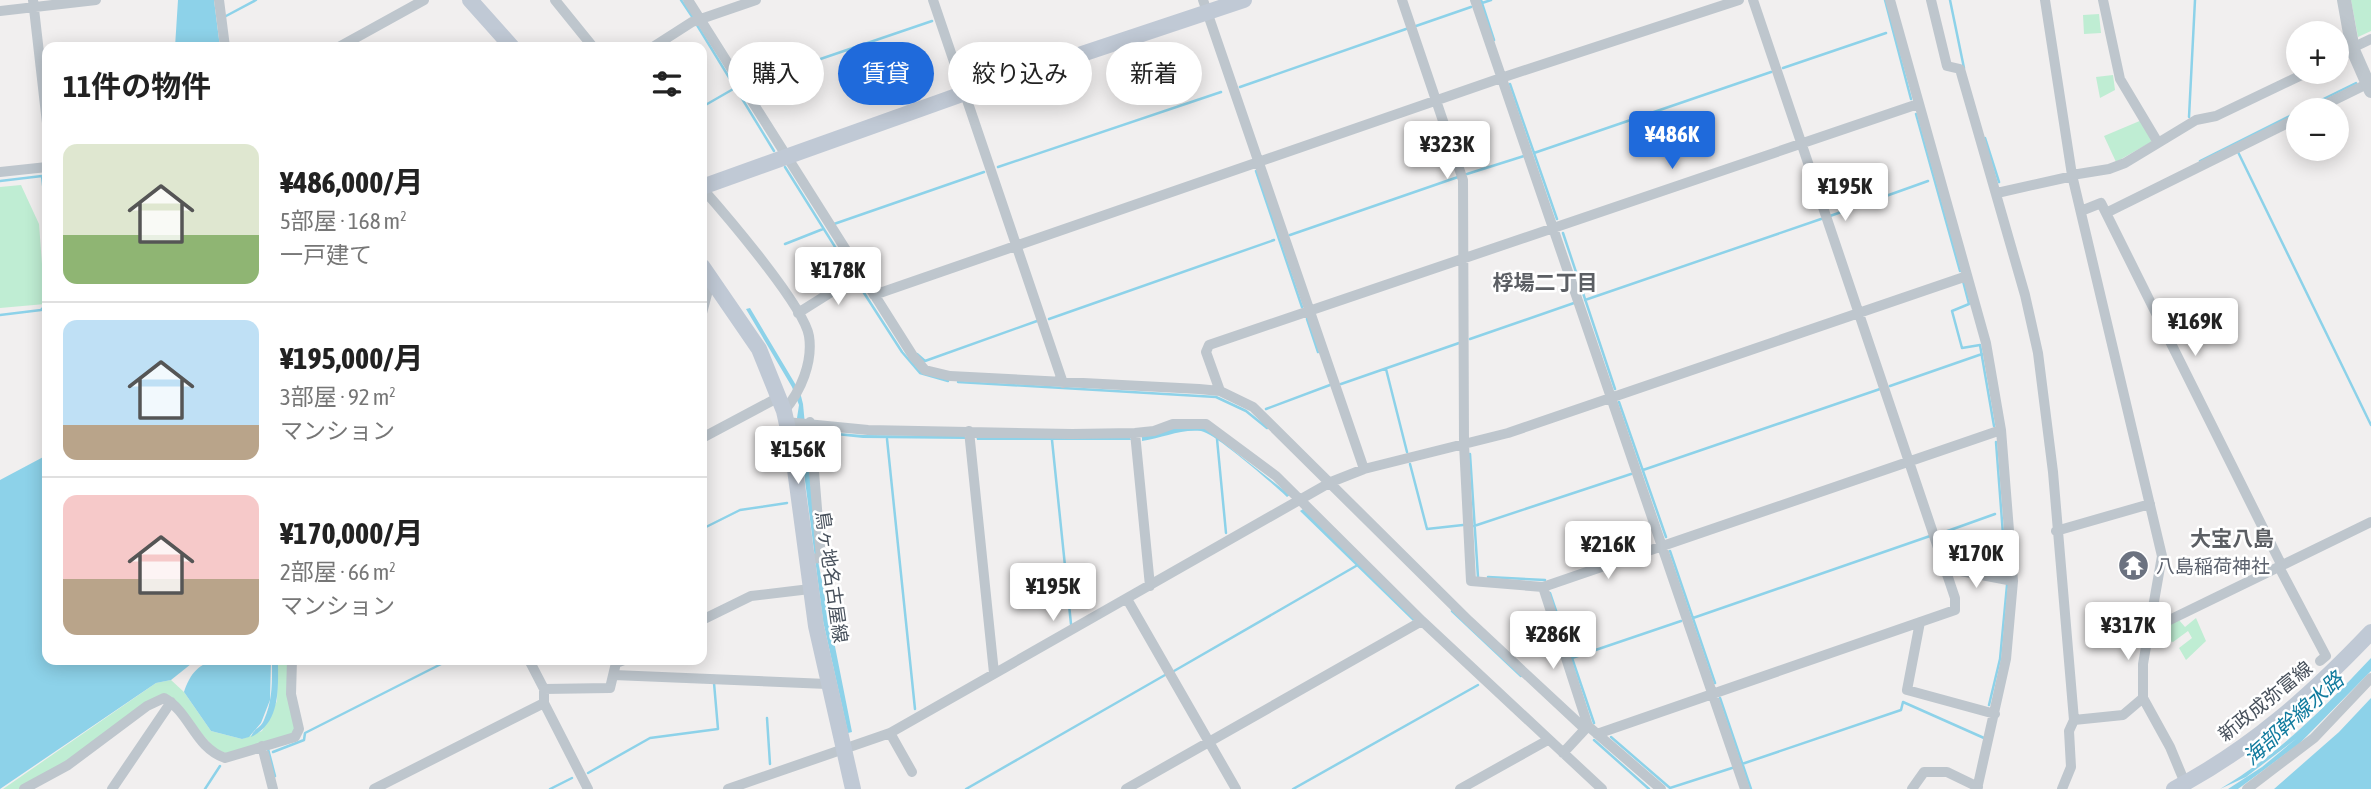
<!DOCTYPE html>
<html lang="ja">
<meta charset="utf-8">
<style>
body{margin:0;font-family:"Asap Condensed","Noto Sans JP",sans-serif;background:#f6f6f6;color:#222;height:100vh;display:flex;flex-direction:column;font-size:26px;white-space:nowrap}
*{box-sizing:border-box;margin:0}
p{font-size:23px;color:#767676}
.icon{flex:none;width:38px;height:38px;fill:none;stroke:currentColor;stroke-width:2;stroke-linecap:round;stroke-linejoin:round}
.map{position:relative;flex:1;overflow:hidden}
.sheet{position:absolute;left:42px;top:42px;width:665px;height:623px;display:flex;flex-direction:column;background:#fff;border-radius:14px;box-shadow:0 4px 18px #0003}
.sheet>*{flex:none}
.guide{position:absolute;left:728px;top:42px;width:665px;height:63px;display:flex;gap:14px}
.buttons{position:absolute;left:2286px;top:21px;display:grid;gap:14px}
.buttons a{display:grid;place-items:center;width:63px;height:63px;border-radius:50%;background:#fff;box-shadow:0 4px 18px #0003;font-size:35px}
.price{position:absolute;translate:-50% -60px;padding:0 16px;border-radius:7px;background:#fff;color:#222;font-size:23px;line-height:46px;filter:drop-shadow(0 2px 4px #0008)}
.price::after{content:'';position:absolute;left:50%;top:42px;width:21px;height:16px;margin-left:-10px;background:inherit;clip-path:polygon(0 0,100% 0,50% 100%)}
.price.active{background:#1f6adb;color:#fff}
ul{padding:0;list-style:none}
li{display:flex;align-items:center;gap:21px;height:175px;padding:0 21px}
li+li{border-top:2px solid #e0e0e0}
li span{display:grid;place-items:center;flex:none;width:196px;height:140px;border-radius:14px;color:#555}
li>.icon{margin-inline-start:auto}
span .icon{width:84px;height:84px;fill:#fffc;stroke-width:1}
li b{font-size:30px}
h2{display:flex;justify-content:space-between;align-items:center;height:84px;padding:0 21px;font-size:30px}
.tag{padding:0 24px;border-radius:32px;background:#fff;box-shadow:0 4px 18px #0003;font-size:24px;line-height:63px}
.tag.active{background:#1f6adb;color:#fff}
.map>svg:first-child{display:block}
.green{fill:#bfedd3}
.water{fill:#8dd2e9}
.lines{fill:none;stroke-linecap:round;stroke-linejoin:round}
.stream{stroke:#8dd2e9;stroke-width:2.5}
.minor{stroke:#bec6cd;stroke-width:10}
.tertiary{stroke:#bec6cd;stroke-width:14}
.secondary{stroke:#c0c9d5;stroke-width:16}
.labels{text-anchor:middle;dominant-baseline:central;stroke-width:5;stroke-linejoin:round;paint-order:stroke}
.worship-label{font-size:19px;fill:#5b616d;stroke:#fff;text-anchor:start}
.street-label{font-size:19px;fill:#48515c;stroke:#fff}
.neighbourhood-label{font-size:21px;font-weight:bold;fill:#5c5f64;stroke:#fff}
.water-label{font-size:21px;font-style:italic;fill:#117b9e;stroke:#fff}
</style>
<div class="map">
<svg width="2371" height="789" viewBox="0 0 2371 789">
<rect width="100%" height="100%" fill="#f1efef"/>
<!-- green -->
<path class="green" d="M2351,0H2371V31L2358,37Z
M2099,14L2101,33L2084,34L2083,15Z
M2113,75L2115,90L2100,98L2096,77Z
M2142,120L2152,137L2151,142L2116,162L2104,136Z
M21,185L39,224L45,304L0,308V187Z
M2196,618L2206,641L2186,660L2179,648L2192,638L2188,631L2173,642L2166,640L2162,628L2179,620L2185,627Z
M278,660H290L297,736L229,754L216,750L170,697L22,789H3L156,683L171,680L184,692L211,731L242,739L262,731L277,701Z"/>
<!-- water -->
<path class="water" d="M178,0H214L220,47H175Z
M750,308L800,392L803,404L818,561L852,732L848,733L823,621L797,418L799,405L792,387L746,309Z
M1174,428H1205L1290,495L1287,497C1274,485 1215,433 1201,431C1179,429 1163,438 1142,441V437Z
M816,431L863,435L965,436V439L863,438L815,433Z
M976,436L1130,437L1131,440H977Z
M47,455V660H196L171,680L156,683L0,789V480Z
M1303,509L1415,619L1413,621L1300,511Z
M2371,658V671L2299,744L2238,789H2228L2262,767L2297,738L2246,777L2220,789C2279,754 2324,708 2371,658Z
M215,660H271L270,700L261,723L249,737L242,739L211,731L184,692C189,677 196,665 215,660Z
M272,660H278C278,688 281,723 251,737C254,728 261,728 264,720C273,700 272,681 272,660Z
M2371,698V789H2274L2339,732Z"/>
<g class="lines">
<!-- stream -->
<path class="stream" d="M681,0L693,18
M1481,0L1494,40
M1885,0L1911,99
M1950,0L1964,68
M1482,3L1491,0
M226,16L256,0
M697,25L774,151
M1416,26L1471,7
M1783,68L1886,33
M747,84L932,21
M1510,84L1557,219
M1240,87L1406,29
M702,107L735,88
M2301,110L2356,83
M1916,114L1960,271
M2189,117L2195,0
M1985,138L1999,182
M2238,152L2371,425
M1534,153L1771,72
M2200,161L2298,112
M785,167L852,274
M998,167L1221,92
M1256,171L1302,307
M1467,174L1524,156
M0,181L42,176L47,218
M1830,216L1928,181
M834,224L984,172
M1563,233L1615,389
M1290,235L1458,177
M785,244L823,229
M855,279L902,352L920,373L948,381
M1963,281L1969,304L1952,311L1962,348L1980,345L1994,426
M1585,300L1821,219
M0,315L41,310L47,304
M1049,319L1274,240
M1307,319L1318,352
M1470,339L1574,303
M917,354L925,361L1037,321
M1386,369L1407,452
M958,382L1216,397L1246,411L1267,428
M1341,384L1459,343
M1890,386L1982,354
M1619,402L1666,537
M1266,409L1330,385
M887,439L915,709
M1217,439L1226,533
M1052,440L1071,624
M1996,442L2006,574
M1470,454L1478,577
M1410,464L1427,529L1463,525
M1643,470L1880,389
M1474,526L1631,474
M702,529L740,510L787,503
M1939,534L1995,514
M1670,551L1715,683
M1488,577L1545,580
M1550,593L1594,723
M1452,611L1521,676
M1693,618L1930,536
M1572,658L1681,621
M1174,671L1356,566
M1720,698L1751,789
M1989,705L2000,659L2007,585
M767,718L770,764
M1611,737L1670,788L1732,768
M1594,740L1649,789
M268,749L275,776
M273,752L304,740L305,733L449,660
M1742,764L1901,710L1903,702L1984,738
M588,773L650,738L718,729L714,683
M205,789L220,766
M550,789L572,778
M966,789L1165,675
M1293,789L1478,685"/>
<!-- minor -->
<path class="minor" d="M33,0L47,123
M219,0L225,47
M555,0L593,47
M688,0L913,356L925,370L950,376L1199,389L1220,391L1253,407L1469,621L1585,729
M933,0L1063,383
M1203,0L1364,469
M1402,0L1463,180L1464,444L1471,581L1543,587L2001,430
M1475,0L1745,789
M1890,0L1986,343L2001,430L2013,581L2006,659L1977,789
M1931,0L1947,66L1960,69L2025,295L2038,353L2053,472L2074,720L2069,731L2071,767L2062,789
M2045,0L2072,175L2162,556L2143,664V698L2170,747L2185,783
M2103,0L2120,79L2157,141
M0,11L96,0
M339,47L424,0
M653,47L692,22L756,0
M2352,48L2371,39
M2336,58L2353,50
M2314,110L2367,84
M0,172L47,167
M2072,175L2109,169L2125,163L2196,120L2216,116L2308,72
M702,188C725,214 804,306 809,336C813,362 801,391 784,411
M1997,193L2073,176
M2081,211L2101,203L2282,566
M2106,213L2298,118
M874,295L1501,78L1739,0
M702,313L711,279
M798,313L860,274
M1220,391L1206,352L1209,345L1918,104
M786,422L868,430L1072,434L1135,433L1154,431L1173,424H1206L1276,476L1422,621L1602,789
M969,431L994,673
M1135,433L1150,586
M702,438L779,397
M2056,531L2150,504
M806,559L821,558L810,422
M2279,567L2326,656L2320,661
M1945,568L2013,581
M1543,587L1588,726L1661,789
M1127,599L1236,789
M702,620L751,596L810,589
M1920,622L1907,690L1995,714
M2151,629L2371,522
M529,660L544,689V703L588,789
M614,675L827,684
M544,689L610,688L616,663L624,660
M2074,720L2123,715L2143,698
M890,733L912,772
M1597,734L1955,610V598L1753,0
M262,746L273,789
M1563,753L1588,726
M24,789L68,765L147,706L164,698C190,712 195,748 225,758L295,737L299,729L291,694L292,660
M112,789L171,702
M374,789L544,703
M728,789L890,733L1331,482L1364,469L1508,433L1967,276
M1126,789L1422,621
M1460,789L1548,740
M1912,789L1924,772H1947L1978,787
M2247,789L2314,738L2371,678"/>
<!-- tertiary -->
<path class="tertiary" d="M2344,0L2353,50L2371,91"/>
<!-- secondary -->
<path class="secondary" d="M470,0L512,47
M702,187L965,93L1244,0
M702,266L759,349L784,411L792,447L816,626L853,789
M2174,789C2252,748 2311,695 2371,632"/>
</g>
<!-- icons -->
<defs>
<symbol id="temple-disc" viewBox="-11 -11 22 22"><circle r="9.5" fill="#6b7280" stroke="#fff"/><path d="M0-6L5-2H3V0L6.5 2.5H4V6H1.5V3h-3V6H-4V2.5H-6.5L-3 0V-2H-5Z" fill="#fff"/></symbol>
</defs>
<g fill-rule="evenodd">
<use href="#temple-disc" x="2116" y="548" width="35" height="35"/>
</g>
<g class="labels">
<!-- worship labels -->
<g class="worship-label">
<text x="2156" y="566">八島稲荷神社</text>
</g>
<!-- street labels -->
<g class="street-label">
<text transform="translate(832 577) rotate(82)">鳥ヶ地名古屋線</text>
<text transform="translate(2265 701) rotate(-39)">新政成弥富線</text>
</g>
<!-- neighbourhood labels -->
<g class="neighbourhood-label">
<text x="1545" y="282">桴場二丁目</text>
<text x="2232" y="538">大宝八島</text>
</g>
<!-- water labels -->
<g class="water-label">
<text transform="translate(2293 718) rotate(-42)">海部幹線水路</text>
</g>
</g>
</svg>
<div class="buttons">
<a>+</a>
<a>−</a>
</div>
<b class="price active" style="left:1672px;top:171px">¥486K</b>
<b class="price" style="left:1447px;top:181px">¥323K</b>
<b class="price" style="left:1845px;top:223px">¥195K</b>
<b class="price" style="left:838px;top:307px">¥178K</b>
<b class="price" style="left:2195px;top:358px">¥169K</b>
<b class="price" style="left:798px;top:486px">¥156K</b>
<b class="price" style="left:1608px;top:581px">¥216K</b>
<b class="price" style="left:1976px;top:590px">¥170K</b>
<b class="price" style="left:1053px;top:623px">¥195K</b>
<b class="price" style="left:2128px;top:662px">¥317K</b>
<b class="price" style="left:1553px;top:671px">¥286K</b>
<div class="guide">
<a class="tag">購入</a>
<a class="tag active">賃貸</a>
<a class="tag">絞り込み</a>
<a class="tag">新着</a>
</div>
<section class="sheet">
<h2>11件の物件<svg class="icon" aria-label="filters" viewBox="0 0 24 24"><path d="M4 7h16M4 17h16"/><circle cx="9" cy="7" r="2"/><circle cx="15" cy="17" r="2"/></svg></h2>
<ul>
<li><span style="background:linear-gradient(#dfe7d0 65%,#8fb573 0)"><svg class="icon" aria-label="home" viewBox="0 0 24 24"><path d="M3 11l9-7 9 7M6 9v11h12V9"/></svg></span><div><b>¥486,000/月</b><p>5部屋 · 168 m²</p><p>一戸建て</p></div></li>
<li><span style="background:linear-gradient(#bfe0f5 75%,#b9a48a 0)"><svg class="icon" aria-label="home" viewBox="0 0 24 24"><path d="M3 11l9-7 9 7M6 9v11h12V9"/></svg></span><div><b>¥195,000/月</b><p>3部屋 · 92 m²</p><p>マンション</p></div></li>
<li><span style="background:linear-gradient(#f6c9c9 60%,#b9a48a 0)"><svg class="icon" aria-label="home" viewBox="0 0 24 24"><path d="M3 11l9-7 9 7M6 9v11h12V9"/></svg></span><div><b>¥170,000/月</b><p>2部屋 · 66 m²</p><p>マンション</p></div></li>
</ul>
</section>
</div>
